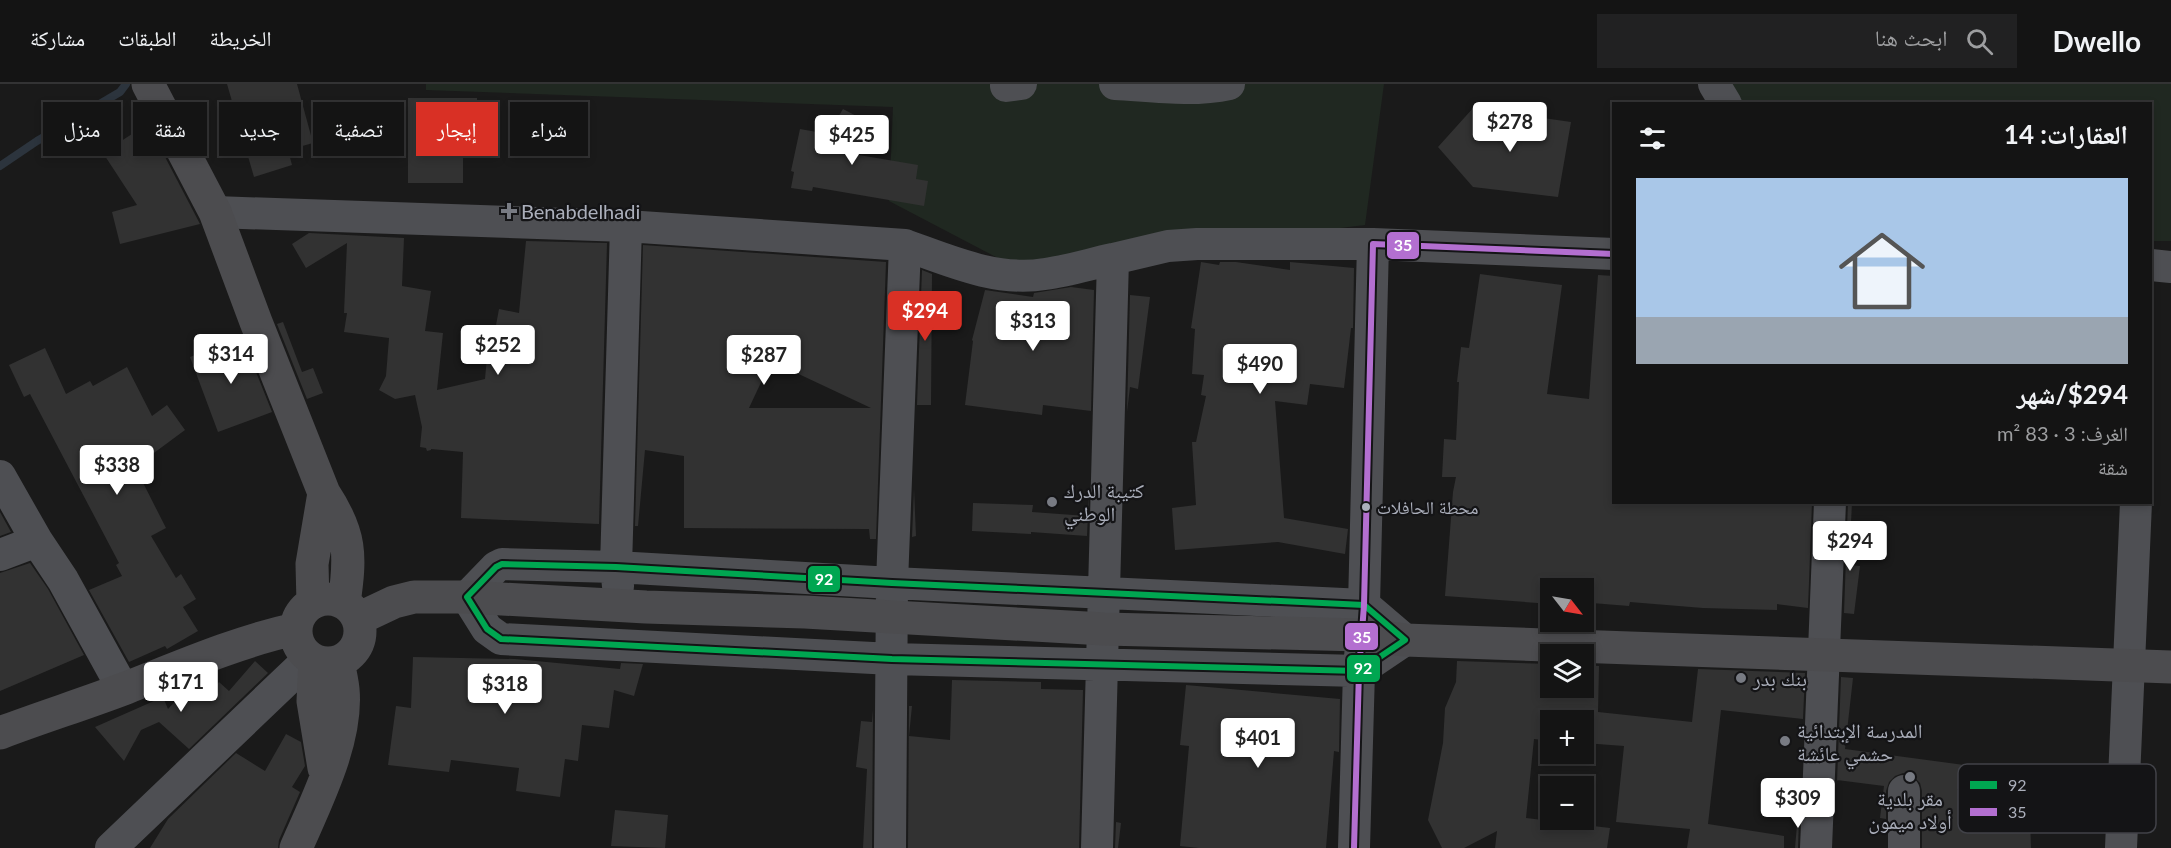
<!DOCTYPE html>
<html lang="ar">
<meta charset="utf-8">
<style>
body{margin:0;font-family:Lato,"Noto Naskh Arabic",sans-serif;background:#212122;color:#f1f3f6;direction:rtl;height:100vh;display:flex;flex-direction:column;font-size:22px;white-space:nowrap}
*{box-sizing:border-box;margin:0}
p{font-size:20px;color:#9d9ea0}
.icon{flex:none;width:33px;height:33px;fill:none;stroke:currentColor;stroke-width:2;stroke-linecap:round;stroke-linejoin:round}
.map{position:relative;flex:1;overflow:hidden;direction:ltr}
.sheet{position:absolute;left:1612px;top:18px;width:540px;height:402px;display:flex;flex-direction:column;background:#141414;border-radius:0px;box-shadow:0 3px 9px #0003,0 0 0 2px #333334;direction:rtl}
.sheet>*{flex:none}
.guide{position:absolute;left:18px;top:18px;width:570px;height:54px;direction:rtl;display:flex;gap:12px}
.needle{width:39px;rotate:121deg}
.tools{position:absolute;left:1540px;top:494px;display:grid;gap:12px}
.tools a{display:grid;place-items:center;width:54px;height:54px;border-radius:0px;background:#141414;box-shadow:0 3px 9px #0003,0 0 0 2px #333334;font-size:30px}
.price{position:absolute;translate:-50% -51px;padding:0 14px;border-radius:6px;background:#fff;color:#222;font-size:20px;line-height:39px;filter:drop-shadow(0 2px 3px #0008)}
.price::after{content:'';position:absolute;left:50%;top:36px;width:18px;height:14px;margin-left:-9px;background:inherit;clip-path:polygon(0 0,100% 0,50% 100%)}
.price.selected{background:#d93025;color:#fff}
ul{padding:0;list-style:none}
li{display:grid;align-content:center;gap:12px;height:318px;padding:0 24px}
li span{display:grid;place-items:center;height:186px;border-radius:0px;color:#555}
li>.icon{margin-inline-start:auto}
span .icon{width:108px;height:108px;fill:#fffc;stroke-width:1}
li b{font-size:26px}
h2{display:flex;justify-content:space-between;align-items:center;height:72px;padding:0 24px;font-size:26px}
.chip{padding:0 21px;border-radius:0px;background:#141414;box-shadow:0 3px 9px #0003,0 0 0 2px #333334;font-size:21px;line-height:54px}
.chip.selected{background:#d93025;color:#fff}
header{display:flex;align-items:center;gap:36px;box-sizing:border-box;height:84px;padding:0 30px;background:#141414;border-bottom:2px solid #333334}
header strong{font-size:28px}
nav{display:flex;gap:33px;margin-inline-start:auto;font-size:21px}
.search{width:420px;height:54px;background:#212122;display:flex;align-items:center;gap:15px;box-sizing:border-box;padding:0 21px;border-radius:0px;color:#9d9ea0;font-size:22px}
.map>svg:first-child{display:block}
.green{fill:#202821}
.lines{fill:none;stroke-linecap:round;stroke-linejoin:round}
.stream{stroke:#2c343d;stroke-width:8}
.building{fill:#323232;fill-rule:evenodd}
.minor{stroke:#4e4f53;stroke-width:32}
.primary{stroke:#4c4c4f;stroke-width:33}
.bus-1-casing{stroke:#141416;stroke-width:10}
.bus-2-casing{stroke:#141416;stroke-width:10}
.bus-1{stroke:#00a651;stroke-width:6}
.bus-2{stroke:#b36fd0;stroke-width:6}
.poi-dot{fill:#787b83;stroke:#141416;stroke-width:2}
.bus-dot{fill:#abafbb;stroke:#141416;stroke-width:2}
.labels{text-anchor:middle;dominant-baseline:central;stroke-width:4.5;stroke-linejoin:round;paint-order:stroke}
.bus-label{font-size:18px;fill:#abafbb;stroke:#141416;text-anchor:start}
.poi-label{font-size:20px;fill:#abafbb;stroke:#141416;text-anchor:start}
.key{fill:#141416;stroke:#414248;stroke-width:1.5}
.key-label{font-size:16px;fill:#abafbb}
.line-badge{stroke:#141416;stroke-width:2}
.badge-label{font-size:16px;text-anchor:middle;font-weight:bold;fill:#fff}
</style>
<header>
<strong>Dwello</strong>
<div class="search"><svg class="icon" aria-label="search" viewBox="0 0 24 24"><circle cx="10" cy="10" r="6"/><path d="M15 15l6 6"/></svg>ابحث هنا</div>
<nav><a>الخريطة</a><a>الطبقات</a><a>مشاركة</a></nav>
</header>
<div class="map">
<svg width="2171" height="764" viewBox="0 0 2171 764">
<rect width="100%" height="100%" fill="#1a1a1a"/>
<!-- green -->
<path class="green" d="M426,0H1384L1365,141L1015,183L889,117L893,23L426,6Z
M1715,0H2171V157H2151V20H1729Z"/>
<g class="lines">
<!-- stream -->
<path class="stream" d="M0,82L37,57L120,8L126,0"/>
</g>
<!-- building -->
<path class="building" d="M227,0H297L313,59L288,66L292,81L254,93Z
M408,14H477V62H463V99H408Z
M1474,23L1501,47L1515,30L1571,38L1558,113L1473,103L1438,63Z
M843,25L870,39L853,70L918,81L916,95L928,97L924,122L813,103L812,107L791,104L794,88L791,87L800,45L828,50Z
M135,48L140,56L152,48L200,140L120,160L112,128L137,121L103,69Z
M309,149L404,154L402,202L431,207L425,247L443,249L437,306L485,295L489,251L494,252L499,225L519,229L526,157L607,159L599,440L461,434L463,368L431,365V366L427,367L426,364L420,363L422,343L415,311L395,315L379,306L386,292L389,254L344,248L347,229H344L347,159L306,184L292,160Z
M643,161L886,178L876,455H870L869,445L684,444V372L645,366L638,442H635ZM771,277L871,324H749Z
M1201,178L1219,181L1220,178H1236L1290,186V178L1354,184L1353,244H1351L1344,304L1310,300L1307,321L1275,317L1284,434L1348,445L1345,470L1278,458L1175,466L1172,424L1196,421L1192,358H1196L1206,312L1201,311L1204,291L1192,290L1195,245L1191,244Z
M922,186L932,190L931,321H917Z
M1480,190L1562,201L1547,310L1589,315L1598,191L1614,192V418H1812L1808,524L1777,520V526L1703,524L1630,518L1629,522L1592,519V522H1584V504H1551V520L1445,512L1453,408L1456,393H1442L1444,355L1456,356L1459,298H1457L1461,263L1469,264Z
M1071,203L1094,206L1091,327L1043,321L1042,331L965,321L973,257L972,256L985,206L1033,213L1034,209Z
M1130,211L1150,213L1138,305L1130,303L1127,328Z
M283,238L302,288L313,284L323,309L307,315L277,240Z
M242,253L272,328L218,348L190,273Z
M45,264L66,310L90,297L93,302L127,283L152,332L167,321L185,346L135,383L166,444L151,452L176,494L181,490L196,515L183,523L198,547L167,565L165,562L129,578L89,506L122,492L116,481L119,479L30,310L24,313L9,281Z
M914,405L916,452L912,453Z
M1089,408L1087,452L1031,448V450L972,447L973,419L1033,421L1032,428L1087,432Z
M1848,418H1852L1849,481L1860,482L1854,530L1844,529Z
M0,428L11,448L0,452Z
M30,479L48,505L84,571L0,607V489Z
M413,573L515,575L620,585L621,579L643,580L634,612L614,606L609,644L582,641L578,677L565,675L560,713L516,707L519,684L451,676L449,688L388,681L396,622L411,624Z
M255,577L268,589L189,665L159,638L141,646L124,677L95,643L163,613L168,625L193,598L197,596L210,608L219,598L229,607Z
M1457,577L1551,580V603H1584V581L1599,582L1598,628L1692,638L1698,585L1805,589L1803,635L1721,626L1708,740L1784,752V764H1687L1690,745L1616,738L1624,662L1584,659V636H1551V657L1534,655L1526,734L1610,744L1607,764H1495L1497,747L1464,764H1442L1428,736L1443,659L1445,624L1456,598Z
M1841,593L1853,594L1845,665L1979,683L1957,706L2029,704L2031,764H1922V707L1920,699L1913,692L1903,689L1895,692L1889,698L1886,707V735L1880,734L1884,702L1837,696V698Z
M952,596L1041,598V605L1083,606L1079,764H908L909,622H912L909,652L950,656Z
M1186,601L1340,615L1339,668L1334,667L1326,764H1199L1180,762L1189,662L1180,661Z
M873,626L872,764H863L867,685L856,683L861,637L872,638Z
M286,650L301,658L305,682L292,703L300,708L279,756L278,764H150L168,735L236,669L265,687Z
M1800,706L1798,764H1795Z
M615,726L668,731L665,764L611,762Z
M1116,738L1121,739L1118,764H1115Z"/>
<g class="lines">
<!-- minor -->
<path class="minor" d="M1115,0C1152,2 1192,8 1229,0
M1714,0L1726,20
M1006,2L1021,0
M215,128L626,142
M2151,181L2171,183
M0,392L37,457L63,496L123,605
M0,471L37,457
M502,480L616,483L892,499L1364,521L1405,556L1359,587L892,575L501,555L487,545L467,513L496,483Z
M618,502L616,483L626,142L905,161
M111,764L310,574
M890,764L892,499L905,161C950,177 996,198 1045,190C1067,187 1090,180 1113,175
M1097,764L1113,175L1168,162L1197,160H1373
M1354,764L1359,587L1364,521L1373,160L1614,170
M1816,764L1830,418
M1904,764V707
M2121,764L2136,418"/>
<!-- primary -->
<path class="primary" d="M148,0L215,128L256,238L324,409C351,450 351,471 344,519
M296 547a32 32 0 1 1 64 0a32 32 0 1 1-64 0Z
M313,519L312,480L324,409
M358,535L394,518L414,513H467L646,523L805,528L1104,545L1362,551L1405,556L2171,583
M315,577L313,617L324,684
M0,649C42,633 84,620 126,604C182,582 237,558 295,545
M296,764C316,718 348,656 343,605C342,596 340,587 338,578"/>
<defs>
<path id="bus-1" d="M502,480L616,483L892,499L1364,521L1405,556L1359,587L892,575L501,555L487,545L467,513L496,483Z"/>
<path id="bus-2" d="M1354,764L1359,587L1364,521L1373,160L1614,170"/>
</defs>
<!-- bus-1 casing -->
<use href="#bus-1" class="bus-1-casing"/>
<!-- bus-2 casing -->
<use href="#bus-2" class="bus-2-casing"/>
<!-- bus-1 -->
<use href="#bus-1" class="bus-1"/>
<!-- bus-2 -->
<use href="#bus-2" class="bus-2"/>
</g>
<!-- markers -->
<g class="poi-dot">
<path d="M506 118h6v6h6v6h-6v6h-6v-6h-6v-6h6z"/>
<circle cx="1052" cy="418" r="6"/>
<circle cx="1741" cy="594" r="6"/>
<circle cx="1785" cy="657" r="6"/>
<circle cx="1910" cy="693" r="6"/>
</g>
<circle class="bus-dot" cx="1366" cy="423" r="5"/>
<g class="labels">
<!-- bus labels -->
<g class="bus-label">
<text x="1377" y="423">محطة الحافلات</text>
</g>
<!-- poi labels -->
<g class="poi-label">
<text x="521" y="127">Benabdelhadi</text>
<text x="1064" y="406">كتيبة الدرك<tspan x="1064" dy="23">الوطني</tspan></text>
<text x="1753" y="594">بنك بدر</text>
<text x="1797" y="646">المدرسة الإبتدائية<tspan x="1797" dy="23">حشمي عائشة</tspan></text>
<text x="1910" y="714" text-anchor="middle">مقر بلدية<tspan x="1910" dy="23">أولاد ميمون</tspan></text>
</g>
</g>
<!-- legend -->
<rect x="1958" y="680" width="198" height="69" rx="9" class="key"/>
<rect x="1970" y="697" width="27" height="8" fill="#00a651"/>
<rect x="1970" y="724" width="27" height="8" fill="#b36fd0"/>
<g class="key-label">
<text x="2008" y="707">92</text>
<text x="2008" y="734">35</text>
</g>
<g class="line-badge">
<rect x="1386" y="147" width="34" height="29" rx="6" fill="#b36fd0"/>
<rect x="807" y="481" width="34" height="28" rx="6" fill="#00a651"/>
<rect x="1344" y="538" width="35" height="29" rx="6" fill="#b36fd0"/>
<rect x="1346" y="570" width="35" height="29" rx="6" fill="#00a651"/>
</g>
<g class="badge-label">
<text x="1403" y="167">35</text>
<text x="824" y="501">92</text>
<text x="1362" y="559">35</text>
<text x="1363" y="590">92</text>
</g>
</svg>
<div class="tools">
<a><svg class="needle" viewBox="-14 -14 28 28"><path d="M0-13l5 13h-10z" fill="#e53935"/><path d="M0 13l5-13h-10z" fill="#9d9ea0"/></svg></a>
<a><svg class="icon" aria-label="layers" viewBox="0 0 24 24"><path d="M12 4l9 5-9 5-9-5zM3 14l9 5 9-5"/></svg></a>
<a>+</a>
<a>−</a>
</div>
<b class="price" style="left:1510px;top:69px">$278</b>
<b class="price" style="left:852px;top:82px">$425</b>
<b class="price selected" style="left:925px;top:258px">$294</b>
<b class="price" style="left:1033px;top:268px">$313</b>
<b class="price" style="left:498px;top:292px">$252</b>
<b class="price" style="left:231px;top:301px">$314</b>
<b class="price" style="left:764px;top:302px">$287</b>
<b class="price" style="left:1260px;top:311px">$490</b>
<b class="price" style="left:117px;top:412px">$338</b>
<b class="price" style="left:1850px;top:488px">$294</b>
<b class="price" style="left:181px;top:629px">$171</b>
<b class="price" style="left:505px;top:631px">$318</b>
<b class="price" style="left:1258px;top:685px">$401</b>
<b class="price" style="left:1798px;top:745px">$309</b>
<div class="guide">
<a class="chip">شراء</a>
<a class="chip selected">إيجار</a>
<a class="chip">تصفية</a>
<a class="chip">جديد</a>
<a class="chip">شقة</a>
<a class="chip">منزل</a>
</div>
<section class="sheet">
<h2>العقارات: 14<svg class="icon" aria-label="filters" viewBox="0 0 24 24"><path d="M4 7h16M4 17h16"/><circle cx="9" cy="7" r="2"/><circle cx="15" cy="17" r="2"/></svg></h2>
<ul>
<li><span style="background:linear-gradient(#a9c7e8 75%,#9aa5b1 0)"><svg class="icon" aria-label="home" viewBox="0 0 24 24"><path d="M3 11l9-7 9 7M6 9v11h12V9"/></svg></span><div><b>$294/شهر</b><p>الغرف: 3 · 83 m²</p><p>شقة</p></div></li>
</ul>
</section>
</div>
